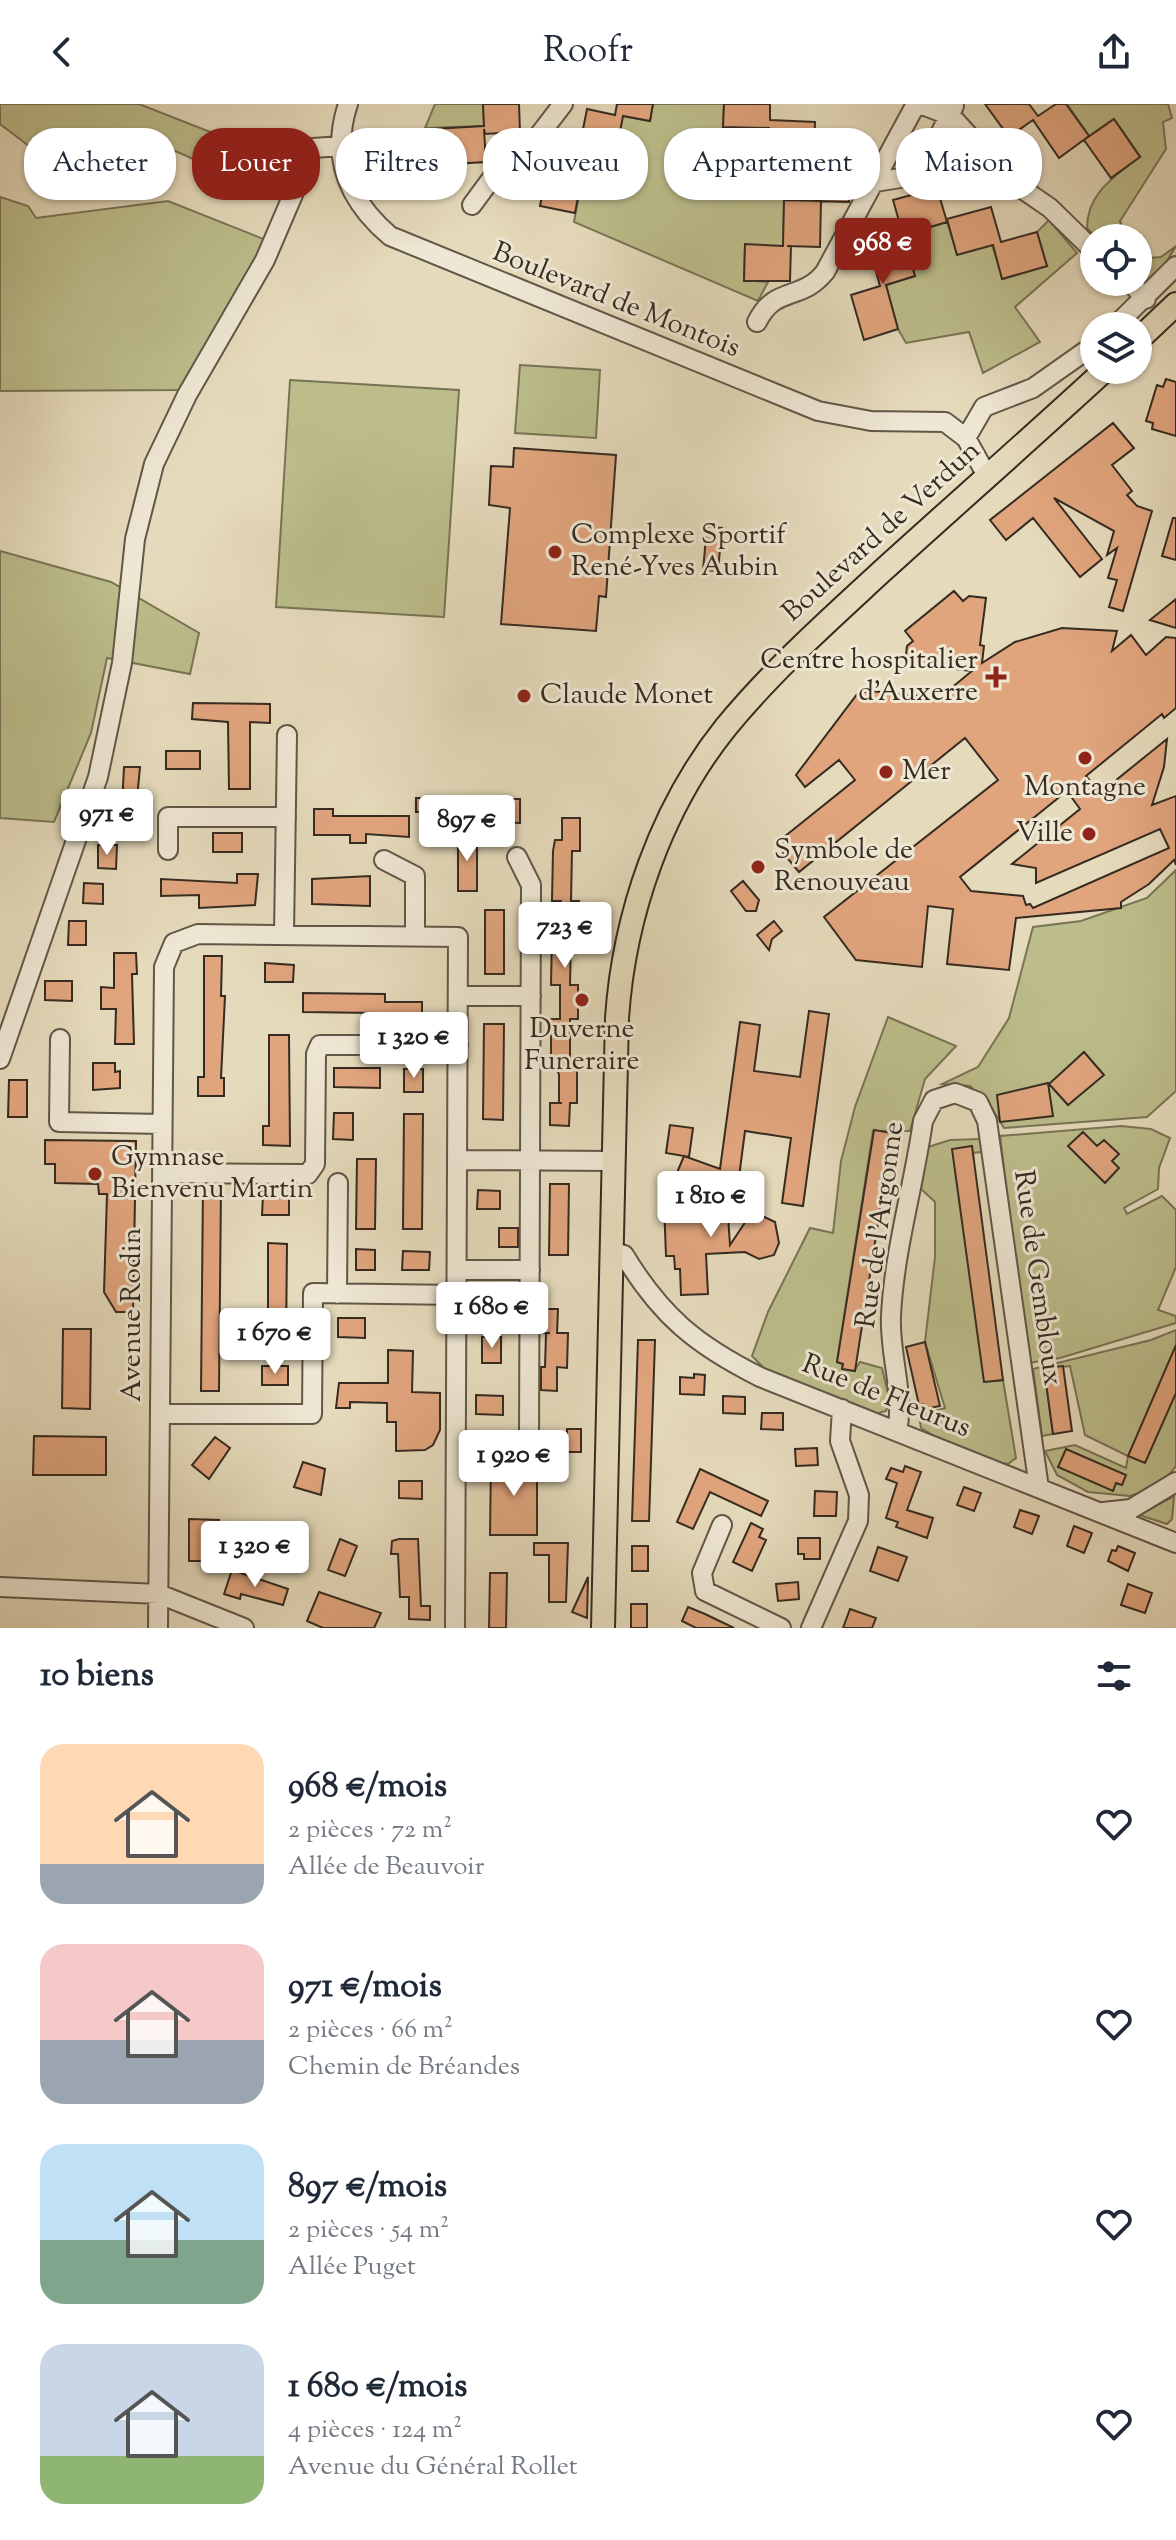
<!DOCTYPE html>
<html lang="fr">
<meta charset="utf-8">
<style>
body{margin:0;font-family:"Sorts Mill Goudy",serif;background:#f6f6f7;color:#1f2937;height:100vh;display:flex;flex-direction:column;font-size:30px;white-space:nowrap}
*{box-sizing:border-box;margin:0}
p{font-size:26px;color:#747a83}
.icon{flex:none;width:44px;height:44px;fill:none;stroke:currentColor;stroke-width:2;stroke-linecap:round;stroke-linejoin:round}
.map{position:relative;height:1524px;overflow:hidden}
.panel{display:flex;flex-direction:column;background:#fff;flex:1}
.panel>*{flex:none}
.banner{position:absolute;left:24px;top:24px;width:1128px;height:72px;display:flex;gap:16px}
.buttons{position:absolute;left:1080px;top:120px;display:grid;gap:16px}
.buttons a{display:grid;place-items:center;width:72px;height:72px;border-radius:50%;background:#fff;box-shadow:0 2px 6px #0004;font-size:40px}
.price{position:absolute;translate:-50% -68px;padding:0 18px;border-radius:8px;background:#fff;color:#222;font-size:26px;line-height:52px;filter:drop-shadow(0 2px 4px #0008)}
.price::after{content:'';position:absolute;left:50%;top:48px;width:24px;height:18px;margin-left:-12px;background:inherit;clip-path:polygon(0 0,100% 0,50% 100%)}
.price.active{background:#8f2418;color:#fff}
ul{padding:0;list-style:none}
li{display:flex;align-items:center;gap:24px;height:200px;padding:0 40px}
li span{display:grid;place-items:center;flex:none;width:224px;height:160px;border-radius:24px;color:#555}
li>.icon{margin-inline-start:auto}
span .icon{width:96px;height:96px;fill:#fffc;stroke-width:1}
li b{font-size:34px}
h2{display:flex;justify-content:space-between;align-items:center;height:96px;padding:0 40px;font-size:34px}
.tag{padding:0 28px;border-radius:32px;background:#fff;box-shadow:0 2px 6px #0004;font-size:28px;line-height:72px}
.tag.active{background:#8f2418;color:#fff}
header{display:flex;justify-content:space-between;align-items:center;height:104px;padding:0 40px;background:#fff;font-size:36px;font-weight:600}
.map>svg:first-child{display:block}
.green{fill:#bcbd8b;stroke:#787456;stroke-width:2}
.building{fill:#e1a57e;stroke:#352b21;stroke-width:2;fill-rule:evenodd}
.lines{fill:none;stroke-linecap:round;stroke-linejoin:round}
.minor-casing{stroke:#615748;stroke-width:22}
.major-casing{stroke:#352b21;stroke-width:26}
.minor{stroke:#eee7d3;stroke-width:18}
.major{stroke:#e5dabb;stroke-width:22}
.poi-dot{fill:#8f2418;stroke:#eee7d3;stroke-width:3}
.labels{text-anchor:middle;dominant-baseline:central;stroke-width:6;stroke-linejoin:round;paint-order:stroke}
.street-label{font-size:28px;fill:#352b21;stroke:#eee7d3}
.poi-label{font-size:28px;fill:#352b21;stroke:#eee7d3;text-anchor:start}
</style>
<header><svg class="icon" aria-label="back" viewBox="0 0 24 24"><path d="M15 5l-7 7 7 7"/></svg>Roofr<svg class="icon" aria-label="share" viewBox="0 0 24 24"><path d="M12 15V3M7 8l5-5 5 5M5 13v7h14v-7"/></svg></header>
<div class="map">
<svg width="1176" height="1524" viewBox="0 0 1176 1524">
<rect width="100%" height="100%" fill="#e5dabb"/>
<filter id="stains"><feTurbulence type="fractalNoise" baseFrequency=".0025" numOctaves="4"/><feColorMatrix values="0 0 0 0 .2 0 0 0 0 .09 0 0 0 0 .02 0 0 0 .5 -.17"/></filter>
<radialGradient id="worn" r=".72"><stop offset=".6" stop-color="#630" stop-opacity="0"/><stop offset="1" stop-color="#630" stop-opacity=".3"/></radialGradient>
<!-- green -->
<path class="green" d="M0,0H139L287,58L279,81C237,86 203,55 164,43C123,30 81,43 42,52L0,20Z
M435,0H483L484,22L425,24Z
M653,0H724L723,23L769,24L768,53H814L813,97H784L783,142L745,141L744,176L768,178L758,197L574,118L585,58L623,12L650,17Z
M1067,0H1168L1172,14L1163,18L1166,45L1120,117L1127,134H1096L1087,124C1087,88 1116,72 1140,52L1114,15L1089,32Z
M0,93L28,102L36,114L168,97L271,138L181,286L0,287Z
M1049,116L1077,149L1015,203L1040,238L983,269L969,228L906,239L898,225L886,181L915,172L903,131L947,118L957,150L992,141L1003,175L1047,162L1037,128Z
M1176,142L1162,165L1148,177L1138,176V145L1149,154L1161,153Z
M520,261L600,266L596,334L515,329Z
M290,276L459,286L444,513L276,503Z
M0,447L111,478L199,529L190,570L107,554L91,629L54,718L0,714Z
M1176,766V987L1147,1013L1004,1024L991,1003L970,982L942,980L978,963L1009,914L1033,823L1081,817L1147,794Z
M888,913L956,942L925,975L910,1027H873L837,1258L843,1260L842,1265L854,1267L860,1258L882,1264L890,1298L886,1307L875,1310L765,1265L752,1252L768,1208L810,1124L833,1129L841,1057L855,1003Z
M1121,1022L1151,1025L1170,1034L1159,1064L1158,1085L1124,1104L1127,1110L1162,1092L1176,1106V1163L1158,1206L1176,1212V1219L1060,1254L1028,1259L1000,1032Z
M981,1035V1048L973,1049L984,1278L1003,1276L1016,1354L1008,1360C977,1355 948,1341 921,1324L919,1312L945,1304L925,1238L935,1153V1098L921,1085L928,1043L950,1036Z
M1176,1226V1362L1160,1382L1130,1392L1088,1388L1057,1371L1045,1347L1075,1341L1126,1364L1128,1352L1085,1331L1070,1262L1044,1265L1053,1330L1042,1332L1033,1265L1151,1236Z
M1174,1392L1172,1415L1167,1420L1139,1411Z"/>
<!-- building -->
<path class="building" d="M483,0H519L520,28L485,30L484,25L486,58L435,61L432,25L484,22Z
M617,0H653L650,17L623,12L613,64L585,58L575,109L540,102L550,51L577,56L587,5L615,11Z
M724,0H770V16L815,18L814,51L851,52L849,98L813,97L814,53H768L769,24L723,23Z
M985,0H1029L1038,12L1056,0H1066L1089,32L1059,54L1033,16L1009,33Z
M1114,15L1140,53L1111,74L1084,36Z
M937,84L947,118L903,131L893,96Z
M784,96L821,97L820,143L787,142H791L790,177H744L745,140L783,142Z
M991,103L1001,138L1037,128L1047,162L1002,175L993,141L957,151L947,115Z
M902,128L915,172L886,181L898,225L864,236L851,191L880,182L868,138Z
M1166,275L1176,278V332L1152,325L1153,319L1146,317L1157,281L1163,283Z
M1113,319L1134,344L1112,361L1132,387L1127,391L1137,402L1152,407L1123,507L1109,503L1117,476L1108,474L1117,444L1107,451L1114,427L1054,394L1102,455L1080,473L1033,414L1006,436L990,416Z
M514,344L616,351L606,493L599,492L596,527L501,520L510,404L489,401L491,362L513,363Z
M1173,414H1176V456L1162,452Z
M707,423L722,424L718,467L703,466Z
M954,487L963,497L969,492L986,494L980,541L984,542L982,559L1015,538L1062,524L1117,527L1112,547L1131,531L1146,551L1166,533L1176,534V604L1164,614L1162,610L1086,672L1100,689L1167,635L1164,663L1152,701L1176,692V761L1174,756L1149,780L1121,798V804L1016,814L1009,866L947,860L953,805L928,802L922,863L856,856L824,813L998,676L965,634L799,768L783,749L784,733L855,676L839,656L805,683L796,671L858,589L871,587L939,594L972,567L905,559L907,542L913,537L905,527ZM1067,687L1080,705L1012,760L1036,764V779L1160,725L1169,744L1033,804L1030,800L1026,801L1023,792L971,787L960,773Z
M1176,495V524L1150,516Z
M193,599L270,600V619L250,618V685H229L228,618L192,615Z
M166,647H200V665H166Z
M124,663H140L134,726H114V703L122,702Z
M416,694H433V708H416Z
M500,695H520V719L500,718Z
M314,705H333V712H409V733L366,730V739H350V731H314Z
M562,714H580V747H572L571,797H579V831H571L570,881H578V915H570V965H577V999H570L569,1022L550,1021V999H562H559V971L557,964H551V915H560V881H551L552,831H561V797H552L553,747L555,736H562Z
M213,729H242V748H213Z
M458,730L477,731V787H458Z
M98,741H117L116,765L98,764Z
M237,770H258L255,801L199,804V791L161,792V775L237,779Z
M370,772V802L312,800V775Z
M743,777L759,796L756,807H746L731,787Z
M84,779L103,780V800L83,799Z
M485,806H504V870H485Z
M69,817H86V841H68Z
M774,817L782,827L772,835L769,846L757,831Z
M114,849H136L137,870H132L134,940H115L116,905H101V883L114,884Z
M204,852H222L221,892H225L221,974H224V992H198V973H204Z
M265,859L294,861L293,878H265Z
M45,877H72V897L45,896Z
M303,889L385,890V898H422V918L375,917V909L303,908Z
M809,907L829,910L803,1102L782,1099L791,1034L745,1027L739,1073L726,1071L727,1090L676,1071L684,1052L666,1049L670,1021L693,1024L689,1053L684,1052L720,1065L740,918L760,921L754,967L800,973Z
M484,920H504L503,1016L483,1015Z
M269,931H289L290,1042L263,1041V1022H269Z
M1084,948L1104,971L1068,1001L1049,980Z
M93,959H115V968L120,967V984L93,986Z
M334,964H380V984L334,983Z
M404,965H423V988H404Z
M9,976H27V1013H8Z
M1048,979L1053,1012L1000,1018L997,991Z
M334,1009H353V1036L333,1035Z
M404,1010H423L422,1125H403Z
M874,1026L892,1029L855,1267L842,1265L843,1260L837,1258Z
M1083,1028L1097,1042L1104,1036L1119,1050L1112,1057L1119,1064L1105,1079L1068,1042Z
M45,1036L136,1037L133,1208H116L104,1188L107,1090H99L98,1080L55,1079V1060H45Z
M972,1042L1003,1276L984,1278L952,1045Z
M357,1055H376L375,1125H356Z
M550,1080H569L568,1151H549Z
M203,1082H221L219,1287H201Z
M478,1086L500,1087V1105H477Z
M263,1091H289V1111H262Z
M727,1096L730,1141L748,1114L756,1109L775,1118L779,1139L774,1151L759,1155L745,1148L706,1150L708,1190L681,1191L680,1165H675L674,1152H666L664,1099Z
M499,1124H518V1143H499Z
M268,1139L287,1140L286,1239H269L268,1234Z
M356,1145L375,1146V1166H356Z
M403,1147L430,1148L429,1166H402Z
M494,1183H518L517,1202H494Z
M541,1205H558L557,1229H568L567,1264L557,1263V1287L541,1286V1263H545L546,1229H550H541Z
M338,1214H365V1234L338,1233Z
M63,1225H91L90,1305L62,1304Z
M482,1233H501V1259H482Z
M638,1236H655L649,1417H632Z
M925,1238L940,1302L924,1305L923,1300L919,1301L906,1243Z
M1176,1241V1289L1145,1359L1128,1352Z
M388,1246L413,1247L412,1288L440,1289V1326L433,1341L425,1346L396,1347V1318H387V1299L350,1298V1304H336L339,1279H388Z
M262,1262H288V1281H262Z
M1063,1262L1072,1327L1053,1330L1044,1264Z
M694,1270L705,1271L704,1291L680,1290V1273L694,1274Z
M476,1291L503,1292V1311L476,1310Z
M723,1292L745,1293V1310L723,1309Z
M762,1309H783V1326L761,1325Z
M567,1325H581V1348H567Z
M34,1332L106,1333V1371H33Z
M215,1333L230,1344L209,1375L192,1361Z
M817,1344L818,1361L796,1362L795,1345Z
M1066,1345L1126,1371L1122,1381L1116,1379L1113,1387L1058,1363Z
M491,1357H537V1431H490Z
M303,1358L325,1365L321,1391L294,1383Z
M905,1362L921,1368L907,1406L933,1414L927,1434L896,1423L898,1418L886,1414L897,1379L886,1375L891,1364L903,1368Z
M700,1365L768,1397L761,1412L710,1388L693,1425L677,1418Z
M399,1377H422V1395L399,1394Z
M964,1383L981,1389L974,1407L957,1401Z
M815,1387L837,1388L836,1412H814Z
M1020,1406L1039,1412L1032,1430L1014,1423Z
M189,1415L219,1416V1433H207V1457H189Z
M751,1419L763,1425L759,1433L766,1436L752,1467L733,1458Z
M1074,1422L1092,1429L1084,1449L1067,1442Z
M798,1434H820V1455H804V1450H798Z
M340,1435L357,1442L345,1472L328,1466Z
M399,1435H418L421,1502H430V1516L409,1515V1493H400L398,1450H391L392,1437Z
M534,1439H568L566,1498H549V1451H534Z
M632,1442H648V1467H632Z
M1118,1442L1135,1449L1128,1467L1108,1457L1112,1446L1116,1447Z
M878,1443L907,1453L898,1477L870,1467Z
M232,1466L288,1485L283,1501L241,1490L240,1495L224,1490Z
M490,1469H507L506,1524H489Z
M588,1473L587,1514L572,1508Z
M798,1478L799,1495L778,1497L776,1480Z
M1128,1480L1152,1489L1145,1509L1121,1501Z
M319,1488L381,1509L374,1524H323L307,1517Z
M631,1500H647V1524H631Z
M688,1503L705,1510L734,1524H696L682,1517Z
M850,1505L876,1514L872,1524H843Z"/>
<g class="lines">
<defs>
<path id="minor" d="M348,0C330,54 349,97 390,132L818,307L871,317L945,318L966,334L987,372
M920,0L951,12L1008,75L1050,104L1094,147
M875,78L913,72L925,60L954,2
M472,101L503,59L520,56L563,0
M1130,178L1146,195
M757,218C775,181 801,198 825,168L916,0
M1115,222L1176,162
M966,334L984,303L1033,284L1094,241
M168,746V713H286
M517,753L531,781L529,1338
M384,756L415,772V832
M284,830L287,631
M458,892H531
M60,935L59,1018L162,1020
M0,955L98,673L122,559L135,435L154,360L187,291L265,156L313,44L341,42
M459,1056L613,1057
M162,1069L308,1070L315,1060L316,950L320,941H458
M612,1148L624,1151C661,1212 696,1241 760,1273L1176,1439
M458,1166H530
M337,1190L338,1079
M161,1310H312L313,1189L458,1191
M897,1327C905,1290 889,1250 891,1212C894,1147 914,1081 923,1017L934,996L955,989L978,998L987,1017L1039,1384
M457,1337L546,1338
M1103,1408L1131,1405L1176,1378
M722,1421L702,1469L705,1487L781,1524
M0,1483L159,1490L244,1524
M158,1524L164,863L174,839L198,830L458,833L455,1524
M811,1524L858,1417L859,1391L840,1337L842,1305"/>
<path id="major" d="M1138,236L1176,200
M603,1524L617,914C624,811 661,704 726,623C772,567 827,518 880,469C955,401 1031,334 1105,266"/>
</defs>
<!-- minor casing -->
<use href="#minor" class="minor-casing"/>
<!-- major casing -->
<use href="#major" class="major-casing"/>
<!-- minor -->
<use href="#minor" class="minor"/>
<!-- major -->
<use href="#major" class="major"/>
</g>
<!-- markers -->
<g class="poi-dot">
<circle cx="555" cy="448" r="8"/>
<path d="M992 561h8v8h8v8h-8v8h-8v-8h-8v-8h8z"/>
<circle cx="524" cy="592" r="8"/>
<circle cx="1085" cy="654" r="8"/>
<circle cx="886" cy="668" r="8"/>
<circle cx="1089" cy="730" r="8"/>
<circle cx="758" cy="763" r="8"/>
<circle cx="582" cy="896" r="8"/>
<circle cx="95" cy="1070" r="8"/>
</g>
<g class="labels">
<!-- street labels -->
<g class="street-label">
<text transform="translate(616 197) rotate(22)">Boulevard de Montois</text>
<text transform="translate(882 428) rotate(-42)">Boulevard de Verdun</text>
<text transform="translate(881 1121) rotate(-82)">Rue de l'Argonne</text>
<text transform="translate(1037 1174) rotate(82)">Rue de Gembloux</text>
<text transform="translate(133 1211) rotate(-90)">Avenue Rodin</text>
<text transform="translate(886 1293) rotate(22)">Rue de Fleurus</text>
</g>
<!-- poi labels -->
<g class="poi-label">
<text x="571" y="432">Complexe Sportif<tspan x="571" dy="32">René-Yves Aubin</tspan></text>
<text x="978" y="557" text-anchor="end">Centre hospitalier<tspan x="978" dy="32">d’Auxerre</tspan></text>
<text x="540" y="592">Claude Monet</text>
<text x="902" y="668">Mer</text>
<text x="1085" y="684" text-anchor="middle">Montagne</text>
<text x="1073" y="730" text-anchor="end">Ville</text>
<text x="774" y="747">Symbole de<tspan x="774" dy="32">Renouveau</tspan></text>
<text x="582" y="926" text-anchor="middle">Duverne<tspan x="582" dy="32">Funeraire</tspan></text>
<text x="111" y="1054">Gymnase<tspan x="111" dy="32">Bienvenu Martin</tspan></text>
</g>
</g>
<rect width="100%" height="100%" filter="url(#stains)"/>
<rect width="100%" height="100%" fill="url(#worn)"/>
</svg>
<div class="buttons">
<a><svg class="icon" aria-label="locate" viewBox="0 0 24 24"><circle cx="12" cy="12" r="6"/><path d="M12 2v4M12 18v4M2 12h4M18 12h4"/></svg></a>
<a><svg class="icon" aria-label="layers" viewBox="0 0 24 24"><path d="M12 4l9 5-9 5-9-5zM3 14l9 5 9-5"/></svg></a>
</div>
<b class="price active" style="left:883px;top:182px">968 €</b>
<b class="price" style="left:107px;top:753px">971 €</b>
<b class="price" style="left:467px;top:759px">897 €</b>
<b class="price" style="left:565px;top:866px">723 €</b>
<b class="price" style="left:414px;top:976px">1 320 €</b>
<b class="price" style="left:711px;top:1135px">1 810 €</b>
<b class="price" style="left:492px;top:1246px">1 680 €</b>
<b class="price" style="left:275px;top:1272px">1 670 €</b>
<b class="price" style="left:514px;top:1394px">1 920 €</b>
<b class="price" style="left:255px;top:1485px">1 320 €</b>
<div class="banner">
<a class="tag">Acheter</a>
<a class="tag active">Louer</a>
<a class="tag">Filtres</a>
<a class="tag">Nouveau</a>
<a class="tag">Appartement</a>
<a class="tag">Maison</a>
</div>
</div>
<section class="panel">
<h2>10 biens<svg class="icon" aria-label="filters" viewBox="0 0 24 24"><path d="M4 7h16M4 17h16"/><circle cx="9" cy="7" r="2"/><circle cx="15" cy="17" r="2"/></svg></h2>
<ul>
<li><span style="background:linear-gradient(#ffd9b3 75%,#9aa5b1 0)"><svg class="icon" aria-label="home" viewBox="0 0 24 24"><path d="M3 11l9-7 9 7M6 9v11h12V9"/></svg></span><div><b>968 €/mois</b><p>2 pièces · 72 m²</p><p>Allée de Beauvoir</p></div><svg class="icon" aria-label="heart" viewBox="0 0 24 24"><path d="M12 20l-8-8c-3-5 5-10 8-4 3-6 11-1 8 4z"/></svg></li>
<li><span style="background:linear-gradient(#f6c9c9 60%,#9aa5b1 0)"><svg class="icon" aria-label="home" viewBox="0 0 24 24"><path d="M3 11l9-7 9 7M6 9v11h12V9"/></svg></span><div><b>971 €/mois</b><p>2 pièces · 66 m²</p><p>Chemin de Bréandes</p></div><svg class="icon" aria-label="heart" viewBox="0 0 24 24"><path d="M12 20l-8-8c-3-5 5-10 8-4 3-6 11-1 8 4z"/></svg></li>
<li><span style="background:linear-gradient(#bfe0f5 60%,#7fa58c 0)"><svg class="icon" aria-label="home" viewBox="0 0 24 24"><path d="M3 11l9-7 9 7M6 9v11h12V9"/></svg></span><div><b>897 €/mois</b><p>2 pièces · 54 m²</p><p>Allée Puget</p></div><svg class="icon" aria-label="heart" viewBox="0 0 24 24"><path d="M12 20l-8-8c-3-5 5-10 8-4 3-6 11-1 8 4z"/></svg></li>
<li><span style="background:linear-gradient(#c9d6e8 70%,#8fb573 0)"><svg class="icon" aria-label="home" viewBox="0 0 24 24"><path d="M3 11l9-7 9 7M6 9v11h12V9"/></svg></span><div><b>1 680 €/mois</b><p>4 pièces · 124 m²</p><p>Avenue du Général Rollet</p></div><svg class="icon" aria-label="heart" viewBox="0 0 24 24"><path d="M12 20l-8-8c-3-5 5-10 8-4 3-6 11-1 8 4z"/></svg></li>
</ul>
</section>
